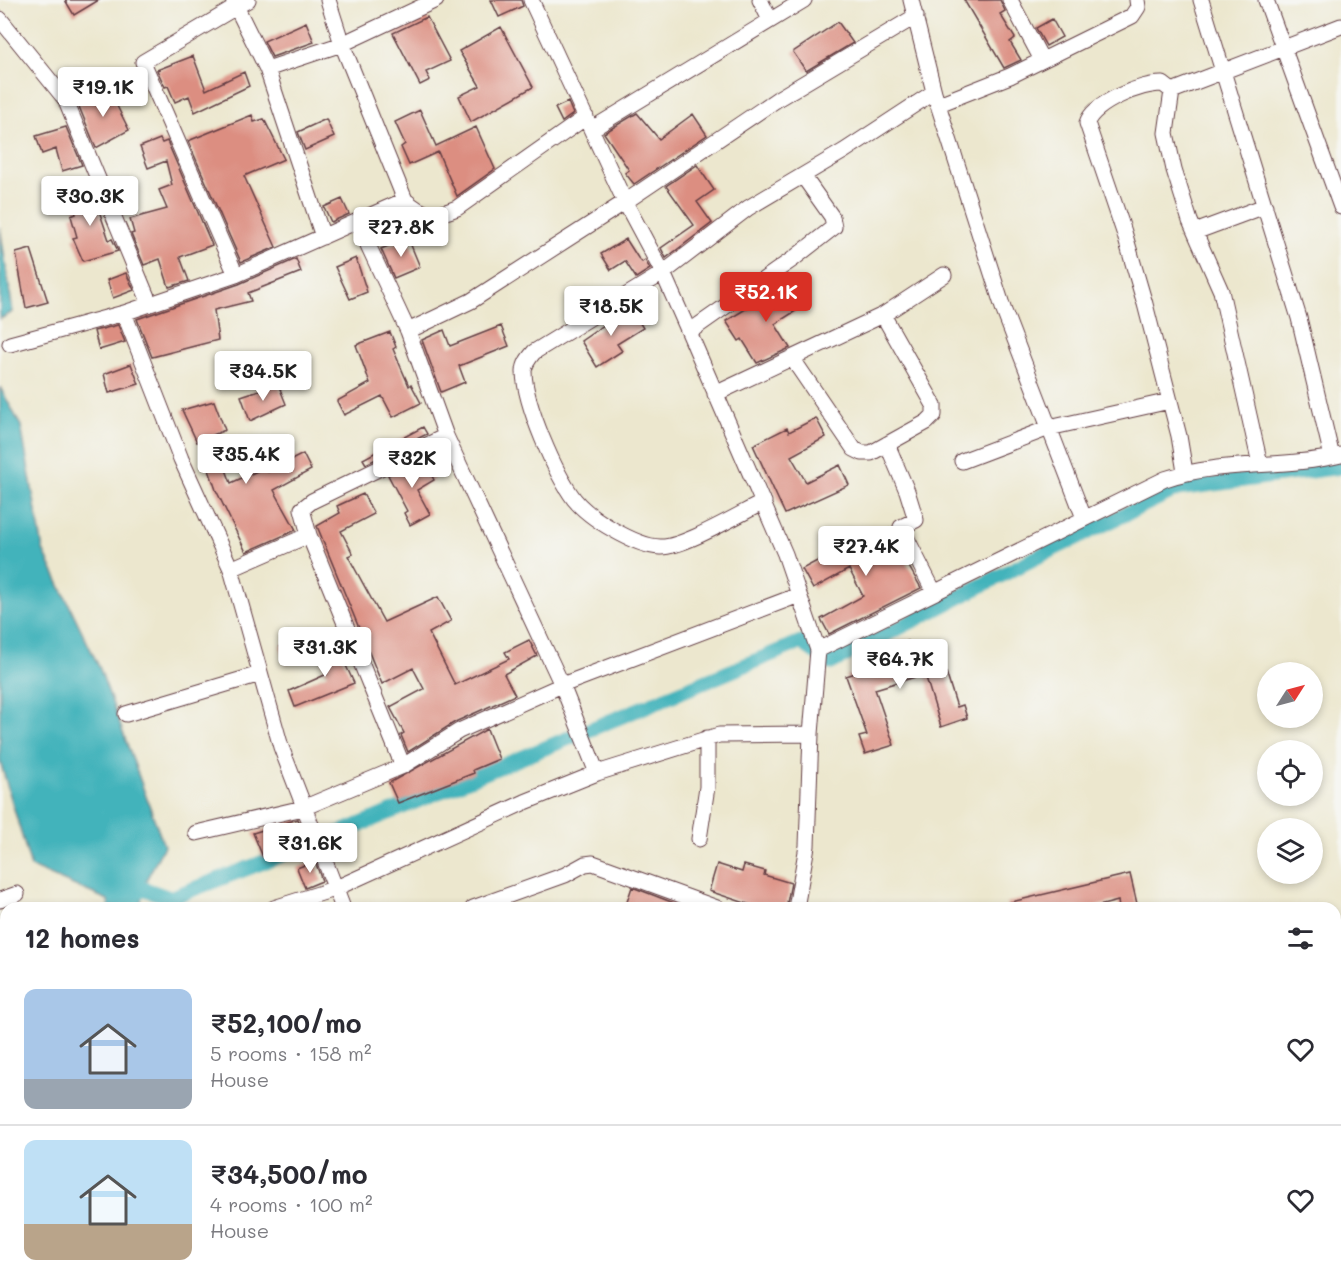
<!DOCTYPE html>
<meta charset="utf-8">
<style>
body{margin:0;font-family:Mali,sans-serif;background:#f7f7f7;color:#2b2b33;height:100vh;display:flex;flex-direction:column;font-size:22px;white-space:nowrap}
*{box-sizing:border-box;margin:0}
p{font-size:20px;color:#7c7c81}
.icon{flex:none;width:33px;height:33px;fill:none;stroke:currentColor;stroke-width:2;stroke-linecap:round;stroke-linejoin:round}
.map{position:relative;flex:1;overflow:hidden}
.drawer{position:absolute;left:0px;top:902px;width:1341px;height:386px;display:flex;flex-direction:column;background:#fff;border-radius:18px 18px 0 0;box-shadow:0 3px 9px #0003}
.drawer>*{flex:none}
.needle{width:39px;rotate:54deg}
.controls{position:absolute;left:1257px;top:662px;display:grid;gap:12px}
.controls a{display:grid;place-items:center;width:66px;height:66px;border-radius:50%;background:#fff;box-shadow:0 3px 9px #0003;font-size:30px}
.price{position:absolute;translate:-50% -51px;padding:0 14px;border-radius:6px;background:#fff;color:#222;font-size:20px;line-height:39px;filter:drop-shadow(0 2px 3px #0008)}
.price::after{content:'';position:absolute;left:50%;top:36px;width:18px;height:14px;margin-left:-9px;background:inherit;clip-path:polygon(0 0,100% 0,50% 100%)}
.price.active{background:#d93025;color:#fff}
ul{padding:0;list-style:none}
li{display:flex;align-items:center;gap:18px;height:150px;padding:0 24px}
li+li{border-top:2px solid #e1e1e2}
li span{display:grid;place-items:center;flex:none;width:168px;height:120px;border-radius:12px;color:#555}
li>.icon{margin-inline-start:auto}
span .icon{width:72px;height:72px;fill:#fffc;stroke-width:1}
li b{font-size:26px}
h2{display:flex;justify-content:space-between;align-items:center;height:72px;padding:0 24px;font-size:26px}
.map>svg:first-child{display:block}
.water{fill:#43b3bb;stroke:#466973;stroke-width:1.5}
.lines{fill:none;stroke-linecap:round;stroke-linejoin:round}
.canal{stroke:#43b3bb;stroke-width:15}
.building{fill:#dc8e81}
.minor-casing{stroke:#623d43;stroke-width:17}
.minor{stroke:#fff;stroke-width:15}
</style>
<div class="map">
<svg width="1341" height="1286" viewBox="0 0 1341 1286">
<rect width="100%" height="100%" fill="#f6f6f2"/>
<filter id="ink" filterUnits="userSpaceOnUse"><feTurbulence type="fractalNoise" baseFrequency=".0167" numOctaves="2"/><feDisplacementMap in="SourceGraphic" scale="12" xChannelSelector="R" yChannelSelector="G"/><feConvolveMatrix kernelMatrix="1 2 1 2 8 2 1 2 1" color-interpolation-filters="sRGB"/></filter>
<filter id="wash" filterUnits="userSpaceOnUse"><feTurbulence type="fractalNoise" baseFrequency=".008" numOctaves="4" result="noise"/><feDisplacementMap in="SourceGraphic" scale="24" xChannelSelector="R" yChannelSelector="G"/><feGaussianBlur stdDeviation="1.35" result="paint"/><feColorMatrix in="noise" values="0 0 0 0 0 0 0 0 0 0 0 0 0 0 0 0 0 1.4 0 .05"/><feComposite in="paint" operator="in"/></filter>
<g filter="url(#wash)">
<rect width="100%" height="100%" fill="#ece7ce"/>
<!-- water -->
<path class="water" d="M0,227L13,312L0,319Z
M0,387L21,426L43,550L100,669L164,846L142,888L141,907H109L108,900L31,867L0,761Z"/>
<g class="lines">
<!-- canal -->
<path class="canal" d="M127,902L142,888L170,898L347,830L801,642L831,663L1035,558L1177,489L1341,467
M242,1281L244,1286"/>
</g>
<g id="blocks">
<!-- building -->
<path class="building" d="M65,0H99L74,15Z
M491,0H521L523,6L499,17Z
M964,0H1000L1005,11L1000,14L1015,38L1010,42L1021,60L1004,68Z
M427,17L450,61L426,72L430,80L420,85L393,33Z
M1052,19L1062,37L1046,46L1036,28Z
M306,22L314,42L272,57L264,41Z
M838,22L853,43L806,71L793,52Z
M501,27L533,87L471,122L459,96L480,86L459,51Z
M193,56L206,90L244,72L249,86L195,112L189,96L175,102L168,86L165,87L157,70Z
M109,90L129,130L96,148L78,104Z
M568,102L573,114L562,122L555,108Z
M420,110L436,146L476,127L495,169L457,196L438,152L409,165L401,147L405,144L395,122Z
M637,113L659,139L693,114L707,135L634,184L625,173L629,170L604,133Z
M252,115L254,122L264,119L284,159L244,176L276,247L241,262L188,141Z
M326,119L334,137L305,150L298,132Z
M66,127L82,165L62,171L56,149L42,154L36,136Z
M160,139L162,143L167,141L212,245L180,257L189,281L169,287L160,259L144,265L131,234L134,233L130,219L167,209L159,190L172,185L166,161L148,168L140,147Z
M697,165L714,190L697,202L712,223L666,258L661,248L694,225L666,186Z
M91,187L109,240L112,239L118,251L83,261L73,238L77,237L71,216L76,214L69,194Z
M342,199L349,214L331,222L324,207Z
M408,238L420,267L394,278L381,249Z
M626,239L638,258L642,262L645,260L650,269L636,278L625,261L611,270L601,254Z
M31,249L48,302L26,308L16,253Z
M356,258L367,292L350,299L335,267Z
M296,259L301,272L248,293L251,301L214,310L218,340L152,357L137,319L239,284Z
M126,273L134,290L113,298L107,280Z
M790,282L805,305L775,324L790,348L757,363L742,339L739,341L726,321Z
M630,307L643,328L617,344L622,351L597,367L581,341Z
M118,325L125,342L99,350L94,331Z
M501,326L509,346L459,366L465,382L441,392L422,340L444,330L450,346Z
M390,332L396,347L393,349L409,386L411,384L421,403L393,417L382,396L344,415L337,401L370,383L356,345Z
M131,364L139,384L109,393L104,374Z
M278,384L286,404L250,421L241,396Z
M214,401L225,430L213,435L231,483L266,467L268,472L303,454L311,470L274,490L296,530L246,552L216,490L199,441L197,442L182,410Z
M816,418L826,437L791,456L806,482L840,465L849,485L785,514L753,445L787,428L789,432Z
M423,427L427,434L366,464L363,459Z
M423,458L434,480L417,490L430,514L410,525L404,513L407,511L388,475Z
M363,494L374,514L341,531L353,554L348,556L384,622L438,597L451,621L429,633L455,685L509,659L505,652L529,640L537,656L504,674L515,695L455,722L408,752L401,735L404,733L390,707L424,689L413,668L382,684L317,526L340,513L337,506Z
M891,528L899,549L921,588L829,634L821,619L863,596L849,569L813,589L802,569L836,551Z
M307,635L315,653L287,664L280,646Z
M908,641L911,656L938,647L957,707L963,705L967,718L941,727L925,674L875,689L894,745L865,754L859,737L867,735L846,676L875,667L871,653Z
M336,644L354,683L295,707L289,691L327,674L318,652Z
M487,729L499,759L473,770L474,773L398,803L389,783Z
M298,819L305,837L263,857L253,833Z
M315,861L322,881L305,888L297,868Z
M717,864L742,872L744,865L765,871L764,875L791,883L786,908H760L709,891Z
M1130,874L1138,908H1119L1118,901L1091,908H1007V903Z
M632,887L687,908H636L626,905Z"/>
</g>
</g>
<g filter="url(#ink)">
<use href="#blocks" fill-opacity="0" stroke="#623d43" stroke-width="1.5"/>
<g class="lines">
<defs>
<path id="minor" d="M233,0L267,69L323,237
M328,0L342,44L405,200
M531,0L625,202L663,273L689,332L785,554L818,650L811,734L807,846L796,908
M760,0L770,20
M911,0L934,92L1004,311L1084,518
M1010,0L1042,60
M1201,0L1299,318L1332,457
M1266,0L1341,207
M0,19L65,99L150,304
M267,69L342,44L436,0
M1172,91L1163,84C1142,83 1093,103 1087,123L1124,232L1145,304L1179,436L1185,472
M939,104L1010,76L1132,16L1138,7L1137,0
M592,129L804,0
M1195,232L1265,206
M236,275L143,62L248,0
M408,331L471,301L625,202L779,98L916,16
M689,332L793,259L834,227L832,217L803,176
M10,344L124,313
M792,358L854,449L862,453H871L927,422L934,415V405L883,315
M715,394L883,315L944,275
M887,444L907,491L916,520L901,527L934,592
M962,461L1049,428L1170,401
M1260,464L1221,291L1190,221L1174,170L1166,133L1172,91L1341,26
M764,502C741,513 683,548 660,547C635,546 589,518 574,499C555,473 525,405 524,372C524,364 529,358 534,352L663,273L748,208L844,151L934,92
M231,569L309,535
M818,650L1165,479C1223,460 1283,469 1341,455
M126,714L260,674
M403,766L309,535L302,509L312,501L446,436
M597,773L562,685L799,595
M196,833L303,808L403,766L459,731L562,685L446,436L408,331L368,245
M699,839L707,787V738
M0,900L17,894
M274,908L334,889L525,802L597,773L719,735L811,734
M343,908L281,747L231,569L181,459L124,313L236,275L405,200C425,217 432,218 457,208L586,117
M473,908L565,875L585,864L593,863L717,908
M0,1032L6,1029
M0,1116L6,1114
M0,1192L6,1201
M89,1281L91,1286
M325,1281L328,1286
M432,1281L434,1286
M538,1281L539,1286
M757,1281V1286
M960,1281L961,1286
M1300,1281L1303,1286
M22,1286L26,1281"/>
</defs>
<!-- minor casing -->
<use href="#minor" class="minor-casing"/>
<!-- minor -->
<use href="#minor" class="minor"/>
</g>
</g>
</svg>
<div class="controls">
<a><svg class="needle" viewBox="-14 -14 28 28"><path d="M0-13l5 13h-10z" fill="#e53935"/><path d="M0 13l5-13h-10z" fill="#7c7c81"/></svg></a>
<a><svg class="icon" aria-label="locate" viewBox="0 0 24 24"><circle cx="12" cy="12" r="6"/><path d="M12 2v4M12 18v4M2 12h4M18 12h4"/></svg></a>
<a><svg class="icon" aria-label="layers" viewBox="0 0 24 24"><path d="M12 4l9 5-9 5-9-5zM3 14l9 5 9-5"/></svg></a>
</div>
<b class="price" style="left:103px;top:118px">₹19.1K</b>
<b class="price" style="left:90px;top:227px">₹30.3K</b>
<b class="price" style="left:401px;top:258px">₹27.8K</b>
<b class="price active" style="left:766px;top:323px">₹52.1K</b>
<b class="price" style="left:611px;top:337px">₹18.5K</b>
<b class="price" style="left:263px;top:402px">₹34.5K</b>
<b class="price" style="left:246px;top:485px">₹35.4K</b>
<b class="price" style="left:412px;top:489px">₹32K</b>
<b class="price" style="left:866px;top:577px">₹27.4K</b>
<b class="price" style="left:325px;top:678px">₹31.3K</b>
<b class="price" style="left:900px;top:690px">₹64.7K</b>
<b class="price" style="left:310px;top:874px">₹31.6K</b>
<section class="drawer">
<h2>12 homes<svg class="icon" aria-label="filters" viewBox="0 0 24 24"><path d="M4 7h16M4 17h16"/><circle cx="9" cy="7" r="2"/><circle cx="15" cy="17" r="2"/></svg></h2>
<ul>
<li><span style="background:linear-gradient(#a9c7e8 75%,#9aa5b1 0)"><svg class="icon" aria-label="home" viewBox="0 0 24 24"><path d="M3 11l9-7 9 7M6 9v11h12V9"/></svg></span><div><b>₹52,100/mo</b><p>5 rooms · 158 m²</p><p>House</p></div><svg class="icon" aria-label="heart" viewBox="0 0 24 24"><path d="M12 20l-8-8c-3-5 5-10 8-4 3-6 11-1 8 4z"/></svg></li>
<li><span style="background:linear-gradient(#bfe0f5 70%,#b9a48a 0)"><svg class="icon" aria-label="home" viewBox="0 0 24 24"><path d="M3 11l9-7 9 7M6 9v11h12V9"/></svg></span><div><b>₹34,500/mo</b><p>4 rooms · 100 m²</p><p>House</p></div><svg class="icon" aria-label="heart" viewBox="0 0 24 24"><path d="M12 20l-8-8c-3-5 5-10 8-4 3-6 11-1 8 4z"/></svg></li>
</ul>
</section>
</div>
